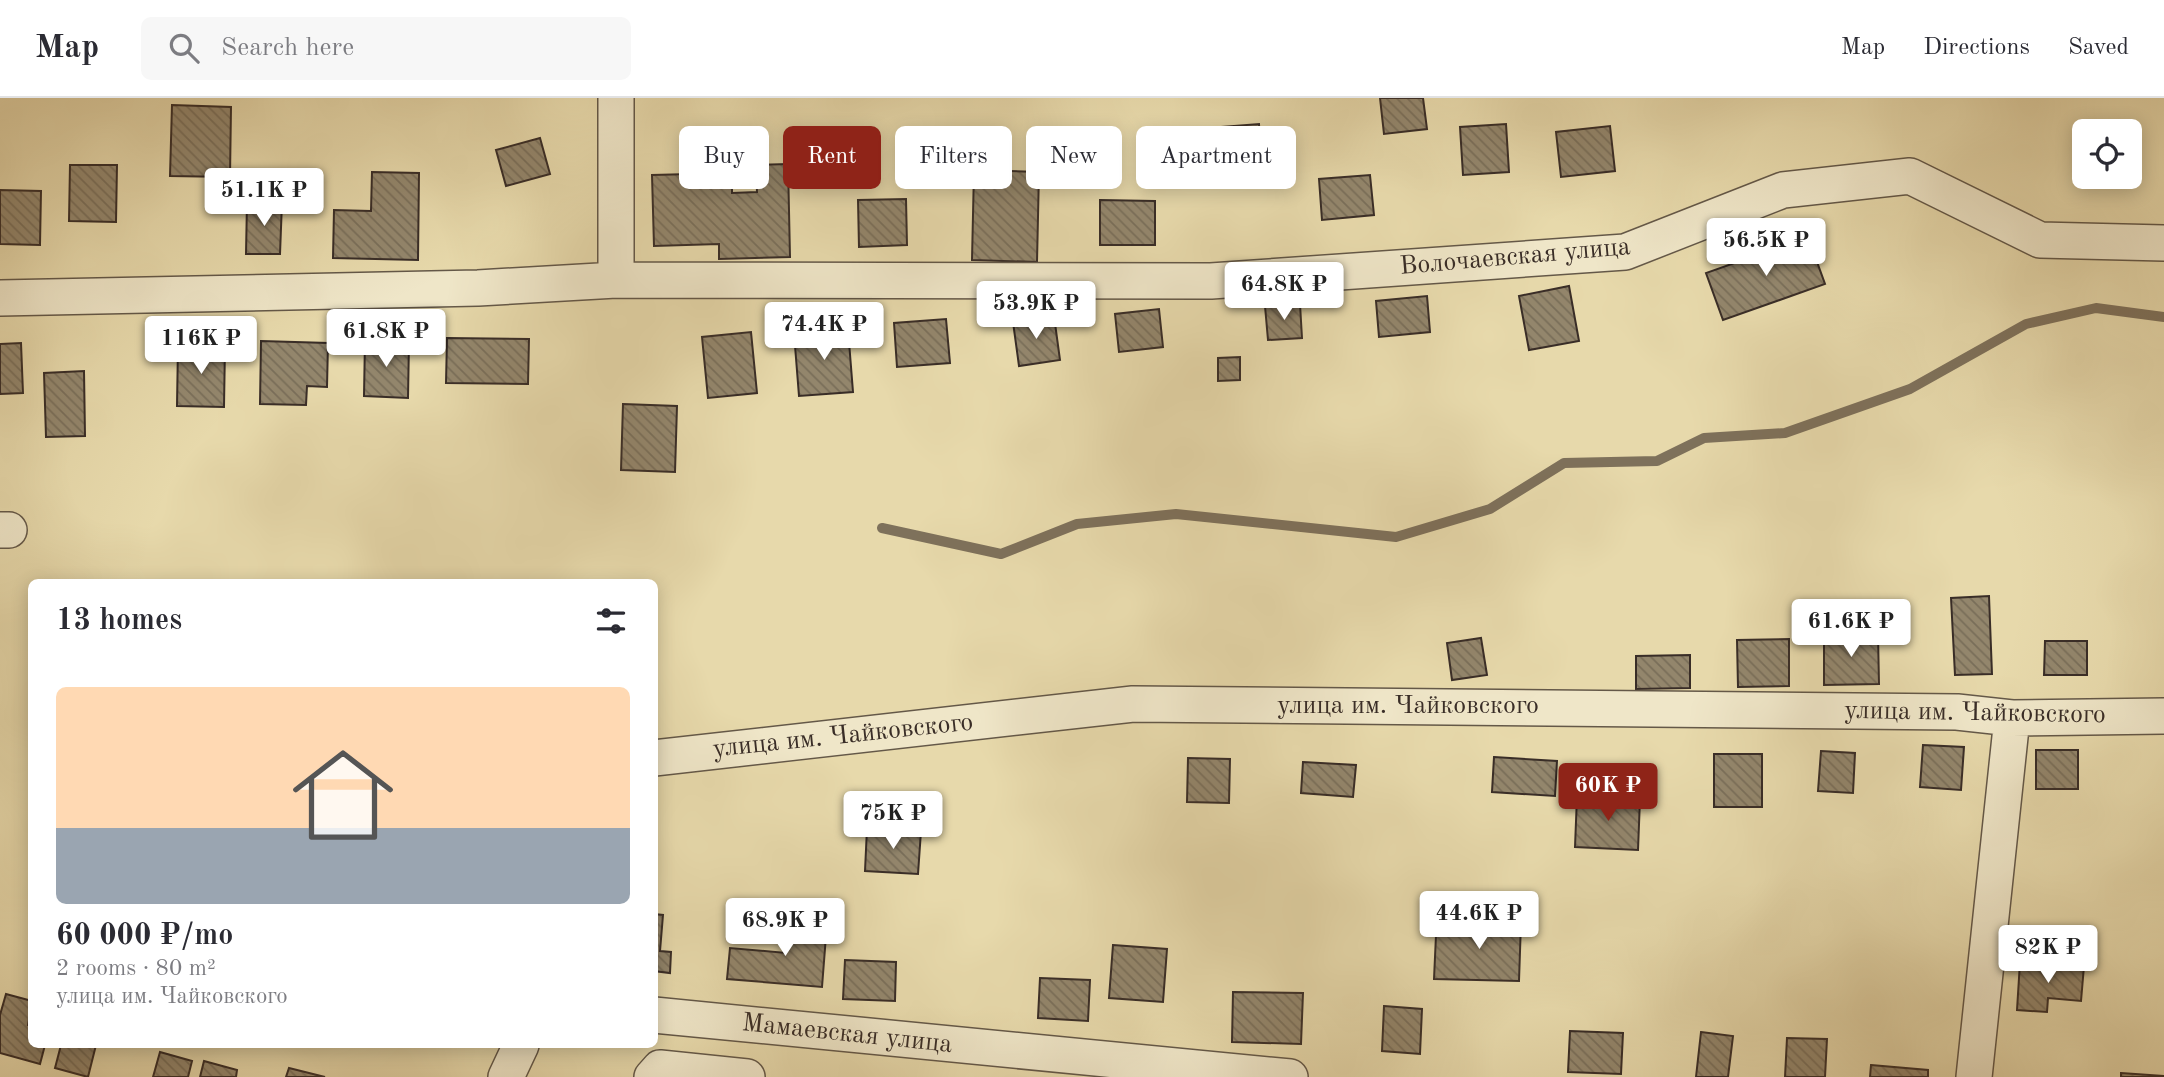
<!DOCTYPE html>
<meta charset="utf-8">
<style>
body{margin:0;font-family:"Old Standard TT",serif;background:#f7f7f7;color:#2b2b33;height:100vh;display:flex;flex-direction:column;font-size:26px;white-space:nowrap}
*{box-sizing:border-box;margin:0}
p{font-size:23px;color:#7c7c81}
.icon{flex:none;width:38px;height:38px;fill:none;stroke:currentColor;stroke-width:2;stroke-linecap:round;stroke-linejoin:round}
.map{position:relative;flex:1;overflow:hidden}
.drawer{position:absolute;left:28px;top:481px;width:630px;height:469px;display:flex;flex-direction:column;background:#fff;border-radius:10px;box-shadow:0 4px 18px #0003}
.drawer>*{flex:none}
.banner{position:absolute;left:679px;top:28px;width:665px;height:63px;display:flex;gap:14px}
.tools{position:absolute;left:2072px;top:21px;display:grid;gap:14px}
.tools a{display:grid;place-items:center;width:70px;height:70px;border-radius:10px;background:#fff;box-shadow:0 4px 18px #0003;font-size:35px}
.price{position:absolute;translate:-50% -60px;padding:0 16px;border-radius:7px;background:#fff;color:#222;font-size:23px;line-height:46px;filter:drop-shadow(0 2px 4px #0008)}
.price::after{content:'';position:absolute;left:50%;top:42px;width:21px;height:16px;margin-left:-10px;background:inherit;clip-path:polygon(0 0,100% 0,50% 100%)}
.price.selected{background:#8f2418;color:#fff}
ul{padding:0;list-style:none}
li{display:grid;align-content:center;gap:14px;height:371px;padding:0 28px}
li+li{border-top:2px solid #e1e1e2}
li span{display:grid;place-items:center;height:217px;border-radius:10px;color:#555}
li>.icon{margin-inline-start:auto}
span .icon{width:126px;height:126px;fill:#fffc;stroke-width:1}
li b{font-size:30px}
h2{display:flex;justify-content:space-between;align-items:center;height:84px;padding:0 28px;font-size:30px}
.pill{padding:0 24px;border-radius:10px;background:#fff;box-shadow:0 4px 18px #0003;font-size:24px;line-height:63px}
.pill.selected{background:#8f2418;color:#fff}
header{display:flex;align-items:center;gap:42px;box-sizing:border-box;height:98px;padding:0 35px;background:#fff;border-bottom:2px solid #e1e1e2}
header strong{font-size:33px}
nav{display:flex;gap:38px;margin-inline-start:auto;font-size:24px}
.search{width:490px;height:63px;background:#f7f7f7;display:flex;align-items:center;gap:18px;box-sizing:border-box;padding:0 24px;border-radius:10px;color:#7c7c81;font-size:26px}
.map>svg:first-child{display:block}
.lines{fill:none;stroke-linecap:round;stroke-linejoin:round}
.stream{stroke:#7e715b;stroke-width:10}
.building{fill:url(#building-back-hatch);stroke:#392d27;stroke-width:2}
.minor-casing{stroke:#645848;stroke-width:38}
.minor{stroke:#efe6c8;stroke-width:35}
.labels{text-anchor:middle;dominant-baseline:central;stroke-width:7;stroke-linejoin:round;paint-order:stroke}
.street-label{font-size:26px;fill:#392d27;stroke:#efe6c8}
</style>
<header>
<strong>Map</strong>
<div class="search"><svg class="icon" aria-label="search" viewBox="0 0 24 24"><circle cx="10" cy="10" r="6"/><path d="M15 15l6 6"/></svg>Search here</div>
<nav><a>Map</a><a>Directions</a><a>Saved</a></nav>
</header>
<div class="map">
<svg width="2164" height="979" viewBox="0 0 2164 979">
<defs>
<pattern id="building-back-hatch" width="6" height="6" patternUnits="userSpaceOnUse" patternTransform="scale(1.75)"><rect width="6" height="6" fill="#93866c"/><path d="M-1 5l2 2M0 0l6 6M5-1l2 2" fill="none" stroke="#796e59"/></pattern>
</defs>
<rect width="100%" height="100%" fill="#e7d9ab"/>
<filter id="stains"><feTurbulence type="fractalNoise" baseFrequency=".00286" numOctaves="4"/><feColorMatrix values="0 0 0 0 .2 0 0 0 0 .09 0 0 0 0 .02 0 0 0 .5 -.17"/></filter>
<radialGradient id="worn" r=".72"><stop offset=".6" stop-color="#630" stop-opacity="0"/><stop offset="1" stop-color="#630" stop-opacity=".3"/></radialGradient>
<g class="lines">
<!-- stream -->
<path class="stream" d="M882,430L1001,456L1077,426L1176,416L1396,439L1490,411L1564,365L1657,363L1704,340L1785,335L1910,291L2026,226L2096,210L2164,219"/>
</g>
<!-- building -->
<path class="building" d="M1380,0H1423L1427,31L1384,36Z
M172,7L231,9L230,79L170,78Z
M1259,26L1263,83L1214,87L1209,30Z
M1506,26L1509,74L1463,77L1460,29Z
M1610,28L1615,73L1561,79L1556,34Z
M540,40L550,76L506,88L496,52Z
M788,66L790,159L719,161V146L654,148L652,77L732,75V95L757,94L756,67Z
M70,67H117L116,124L69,123Z
M974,72L1039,74L1037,164L972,162Z
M372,74L419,75L418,162L333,160L334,112L371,113Z
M1370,77L1374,117L1322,122L1319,81Z
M0,92L41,93L40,147L0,146Z
M906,101L907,147L859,149L858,102Z
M1100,102L1155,103V147H1100Z
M247,104H282L280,156H246Z
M1808,139L1825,186L1723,222L1706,175Z
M1569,188L1579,243L1529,252L1519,198Z
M1427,198L1430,234L1379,239L1376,203Z
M1300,206L1302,240L1268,242L1265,208Z
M1159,211L1163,249L1119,254L1115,216Z
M1054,218L1060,262L1019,268L1013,224Z
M946,221L950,265L897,269L894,225Z
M848,231L853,294L799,298L794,235Z
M751,234L757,295L708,300L702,239Z
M447,240L529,241L528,286L446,285Z
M365,242L409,244L408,300L364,298Z
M261,243L328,245L327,289L307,288L306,307L260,306Z
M21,245L23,295L0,296V246Z
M178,247L225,248L224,309L177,308Z
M1240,259V282L1218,283V260Z
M84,273L85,338L46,339L44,275Z
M623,306L677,308L675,374L621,372Z
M1989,498L1992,576L1955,577L1951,500Z
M1824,536H1878L1879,586L1824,587Z
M1481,540L1487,577L1452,582L1447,545Z
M1789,541V588L1738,589L1737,542Z
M2045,543H2087V577H2044Z
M1690,557V590L1636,591V558Z
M1923,647L1964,649L1961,692L1920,689Z
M2036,652H2078V691H2036Z
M1821,653L1855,655L1853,695L1818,693Z
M1714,656H1762V709H1714Z
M1494,659L1557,663L1555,698L1492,694Z
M1188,660L1230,661L1229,705L1187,704Z
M1303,664L1356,667L1353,699L1301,695Z
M1577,698L1640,701L1638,752L1575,749Z
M867,730L921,733L918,776L865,773Z
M654,816L663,817L660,853L671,854L670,875L654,873Z
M788,821L827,825L822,889L727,881L730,850L786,855Z
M1451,821L1521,824L1519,883L1434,881L1436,837L1450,838Z
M1113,847L1167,851L1163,904L1109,900Z
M845,862L896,864L895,903L843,901Z
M2020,864L2084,868L2081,903L2048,900L2047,914L2017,912Z
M1040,880L1090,882L1088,923L1038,920Z
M1233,894L1303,895L1301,946L1232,944Z
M6,896L32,903L28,927L32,928V947H45L40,966L0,955V917Z
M1384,908L1422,911L1420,956L1382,953Z
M1570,933L1623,935L1621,976L1568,974Z
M1701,934L1733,938L1728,979H1696Z
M1787,940L1827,941L1825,979H1785Z
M61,947H96L88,979L55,970Z
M160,954L192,963L188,979H153Z
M204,963L237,972L236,979H200Z
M1871,967L1928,972V979H1870Z
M289,970L325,979H286Z
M2121,975L2164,978V979H2121Z"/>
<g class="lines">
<defs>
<path id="minor" d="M616,0V182
M0,200L478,190L616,182L1211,183L1625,154L1783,92L1910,78L2040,142L2164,145
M0,432H9
M654,660L1133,606L1957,614L2012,620L2164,618
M654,917L1290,979
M506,979L521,947
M652,979L660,970L747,979
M1974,979L2012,620"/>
</defs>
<!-- minor casing -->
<use href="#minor" class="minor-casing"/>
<!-- minor -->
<use href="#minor" class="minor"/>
</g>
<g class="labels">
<!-- street labels -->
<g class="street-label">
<text transform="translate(1515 159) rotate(-5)">Волочаевская улица</text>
<text x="1408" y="608">улица им. Чайковского</text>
<text transform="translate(1975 615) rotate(1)">улица им. Чайковского</text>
<text transform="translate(843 638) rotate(-6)">улица им. Чайковского</text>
<text transform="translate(847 936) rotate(6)">Мамаевская улица</text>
</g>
</g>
<rect width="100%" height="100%" filter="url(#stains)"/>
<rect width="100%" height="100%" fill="url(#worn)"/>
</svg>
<div class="tools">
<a><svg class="icon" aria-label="locate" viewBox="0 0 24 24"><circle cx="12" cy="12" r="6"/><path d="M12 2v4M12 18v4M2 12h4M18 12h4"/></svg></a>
</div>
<b class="price" style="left:264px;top:130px">51.1K ₽</b>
<b class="price" style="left:1766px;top:180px">56.5K ₽</b>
<b class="price" style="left:1284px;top:224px">64.8K ₽</b>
<b class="price" style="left:1036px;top:243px">53.9K ₽</b>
<b class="price" style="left:824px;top:264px">74.4K ₽</b>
<b class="price" style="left:386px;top:271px">61.8K ₽</b>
<b class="price" style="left:201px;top:278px">116K ₽</b>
<b class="price" style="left:1851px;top:561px">61.6K ₽</b>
<b class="price selected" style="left:1608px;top:725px">60K ₽</b>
<b class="price" style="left:893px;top:753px">75K ₽</b>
<b class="price" style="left:1479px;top:853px">44.6K ₽</b>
<b class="price" style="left:785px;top:860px">68.9K ₽</b>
<b class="price" style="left:2048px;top:887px">82K ₽</b>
<div class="banner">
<a class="pill">Buy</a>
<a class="pill selected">Rent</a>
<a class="pill">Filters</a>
<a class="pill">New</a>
<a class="pill">Apartment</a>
</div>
<section class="drawer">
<h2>13 homes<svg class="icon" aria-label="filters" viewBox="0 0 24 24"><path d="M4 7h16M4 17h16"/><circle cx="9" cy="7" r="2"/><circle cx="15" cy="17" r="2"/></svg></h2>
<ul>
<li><span style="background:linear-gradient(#ffd9b3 65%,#9aa5b1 0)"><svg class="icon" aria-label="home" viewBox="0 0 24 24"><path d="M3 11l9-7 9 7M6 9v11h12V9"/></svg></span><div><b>60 000 ₽/mo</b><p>2 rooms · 80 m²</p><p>улица им. Чайковского</p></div></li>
</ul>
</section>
</div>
